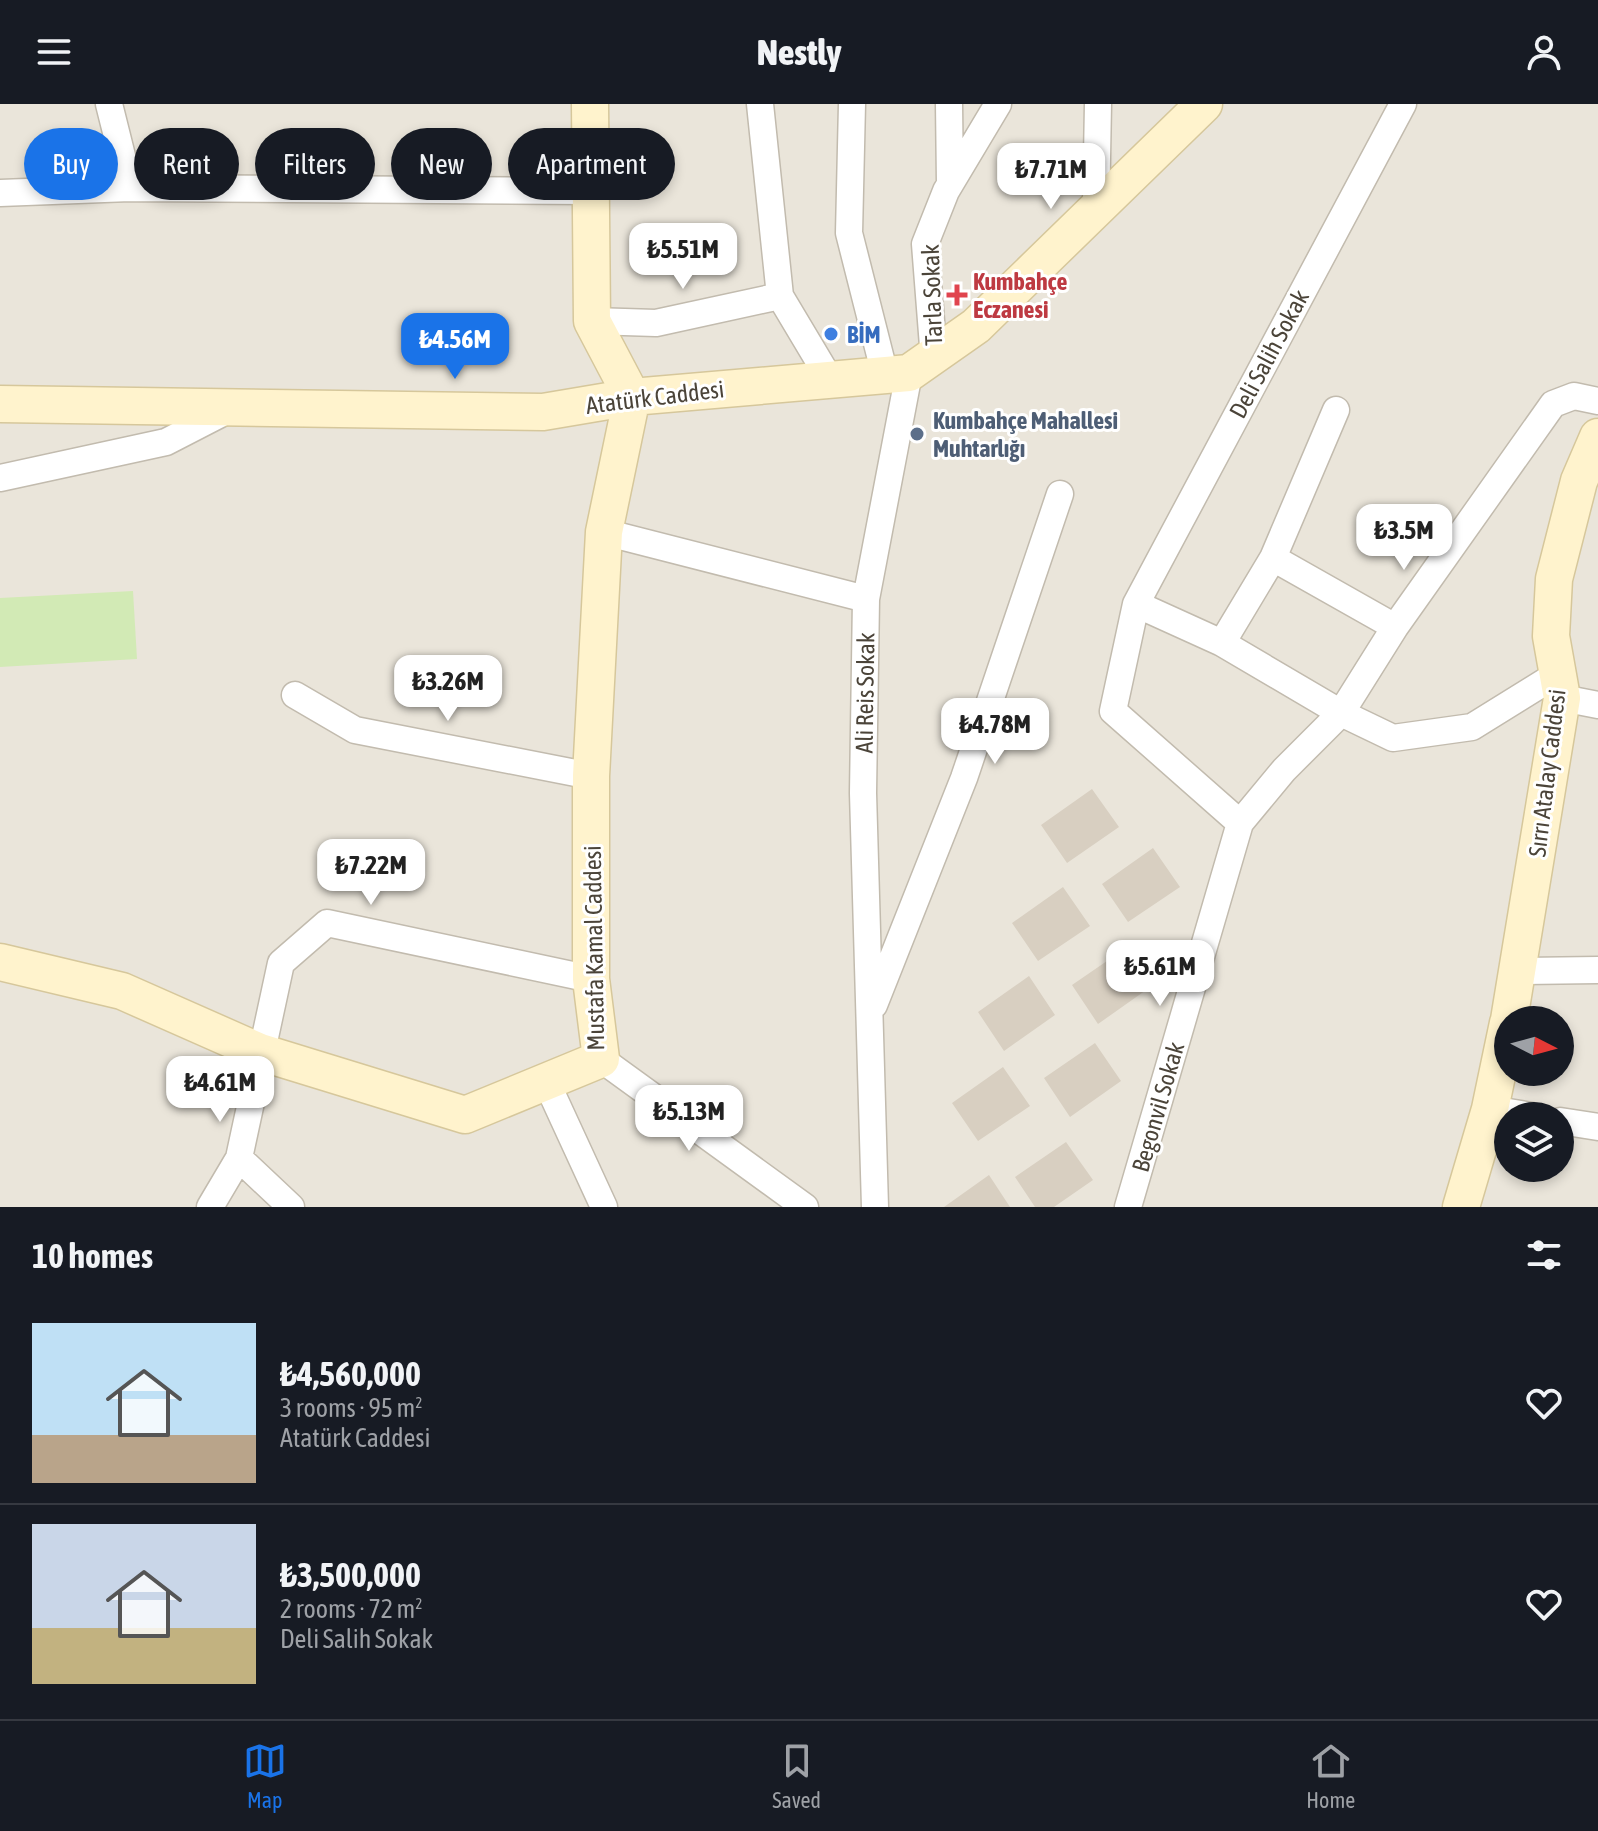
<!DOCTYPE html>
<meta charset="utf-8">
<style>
body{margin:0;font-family:"Asap Condensed",sans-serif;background:#20242c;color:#f1f3f6;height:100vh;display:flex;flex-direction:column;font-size:30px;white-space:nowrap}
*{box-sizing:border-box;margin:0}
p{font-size:26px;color:#9ea1a6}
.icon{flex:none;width:44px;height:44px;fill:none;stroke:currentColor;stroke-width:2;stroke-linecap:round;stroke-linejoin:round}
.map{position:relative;height:1103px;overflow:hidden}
.drawer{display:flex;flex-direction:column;background:#171b24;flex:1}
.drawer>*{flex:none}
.banner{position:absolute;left:24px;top:24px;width:800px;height:72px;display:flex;gap:16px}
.needle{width:52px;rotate:96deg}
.fabs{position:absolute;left:1494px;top:902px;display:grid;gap:16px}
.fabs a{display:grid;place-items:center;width:80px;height:80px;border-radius:50%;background:#171b24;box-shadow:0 4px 12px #0003;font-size:40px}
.price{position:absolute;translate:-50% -68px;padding:0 18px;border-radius:16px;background:#fff;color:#222;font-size:26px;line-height:52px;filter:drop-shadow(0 2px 4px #0008)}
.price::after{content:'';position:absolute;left:50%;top:48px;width:24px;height:18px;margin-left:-12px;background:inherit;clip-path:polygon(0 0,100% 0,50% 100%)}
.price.current{background:#1a73e8;color:#fff}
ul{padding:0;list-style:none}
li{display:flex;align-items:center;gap:24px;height:200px;padding:0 32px}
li+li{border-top:2px solid #363941}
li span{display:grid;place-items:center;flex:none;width:224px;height:160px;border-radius:0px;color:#555}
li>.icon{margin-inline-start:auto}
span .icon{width:96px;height:96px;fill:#fffc;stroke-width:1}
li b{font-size:34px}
h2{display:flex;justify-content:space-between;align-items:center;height:96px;padding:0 32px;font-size:34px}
.tag{padding:0 28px;border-radius:36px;background:#171b24;box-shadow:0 4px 12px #0003;font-size:28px;line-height:72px}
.tag.current{background:#1a73e8;color:#fff}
header{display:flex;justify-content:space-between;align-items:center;height:104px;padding:0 32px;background:#171b24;font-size:36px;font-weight:800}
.menu{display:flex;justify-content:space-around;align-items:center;height:112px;border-top:2px solid #363941;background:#171b24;font-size:22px;color:#9ea1a6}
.menu a{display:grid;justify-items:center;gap:4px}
.menu .current{color:#1a73e8}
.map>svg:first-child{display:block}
.residential{fill:#eae5da;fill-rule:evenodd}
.green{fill:#d2eab5}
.building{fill:#d8cfc1}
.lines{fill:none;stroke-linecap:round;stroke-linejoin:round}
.street-casing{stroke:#c2bbae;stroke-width:29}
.secondary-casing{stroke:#d6c79b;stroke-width:39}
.street{stroke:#fff;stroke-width:26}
.secondary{stroke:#fff3cd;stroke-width:36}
.health-dot{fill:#e0444e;stroke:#fff;stroke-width:3}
.shop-dot{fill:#3f7fe0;stroke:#fff;stroke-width:3}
.service-dot{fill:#5c6f8a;stroke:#fff;stroke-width:3}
.labels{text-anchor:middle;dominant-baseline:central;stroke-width:6;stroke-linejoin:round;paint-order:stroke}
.health-label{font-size:24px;font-weight:bold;fill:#be3a42;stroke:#fff;text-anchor:start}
.street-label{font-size:24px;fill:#4b4439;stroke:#fff}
.shop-label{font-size:24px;font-weight:bold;fill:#366cbe;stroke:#fff;text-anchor:start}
.service-label{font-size:24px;font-weight:bold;fill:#4e5e75;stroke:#fff;text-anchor:start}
</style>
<header><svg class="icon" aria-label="menu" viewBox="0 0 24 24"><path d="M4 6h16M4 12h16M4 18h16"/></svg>Nestly<svg class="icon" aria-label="person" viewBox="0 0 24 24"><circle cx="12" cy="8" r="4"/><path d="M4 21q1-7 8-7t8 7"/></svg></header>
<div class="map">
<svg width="1598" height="1103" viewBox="0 0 1598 1103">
<rect width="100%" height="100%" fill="#f6f3ec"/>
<!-- residential -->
<path class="residential" d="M0,0H1598V1103H0ZM1508,916H1560V968H1508ZM1508,1012H1560V1064H1508Z"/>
<!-- green -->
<path class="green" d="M133,487L137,555L0,563V494Z"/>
<!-- building -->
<path class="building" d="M1092,685L1119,723L1067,759L1041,721Z
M1153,744L1180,783L1128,818L1102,780Z
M1063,783L1090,822L1038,857L1012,819Z
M1123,846L1149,884L1098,920L1072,881Z
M1029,872L1055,911L1004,947L978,908Z
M1095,939L1121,977L1070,1013L1044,974Z
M1003,963L1030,1002L978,1037L952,999Z
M1066,1038L1093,1076L1054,1103H1035L1015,1073Z
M989,1071L1010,1103H944Z"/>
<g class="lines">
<defs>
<path id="street" d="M109,0L130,84
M760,0L780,192L829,274
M852,0L849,129L885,271
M949,0L950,80
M0,89L130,84L591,87
M1096,106L1098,0
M592,217L656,219L780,192
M934,255L925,140L946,87L998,0
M0,374L166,338L230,305
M604,428L866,495
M1273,454L1395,523
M1136,500L1222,539L1341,609L1393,634L1472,623L1559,569
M1222,539L1273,454L1336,306
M295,591L355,626L591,672
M1562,594L1598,601
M1240,719L1113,607L1136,500L1403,0
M1519,867L1598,866
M874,901L964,674L1060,390
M601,955L805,1103
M546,977L604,1103
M1490,1005L1532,1012
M1560,1017L1598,1023
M239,1054L291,1103
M210,1103L239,1054L281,859L327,819L591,875
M875,1103L863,689L866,495L909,269
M1128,1103L1240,719L1284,666L1341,609L1395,523L1553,300L1574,292L1598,297"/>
<path id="secondary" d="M0,300L543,308L632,293L909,269L976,222L1204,0
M0,858L122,887L260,948L465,1011L601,955L591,875V672L604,428L632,293L592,217L590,0
M1509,916L1562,594L1551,532L1554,475L1579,377L1598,333
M1461,1103L1490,1005L1508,919"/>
</defs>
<!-- street casing -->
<use href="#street" class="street-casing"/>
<!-- secondary casing -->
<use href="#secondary" class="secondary-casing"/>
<!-- street -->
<use href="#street" class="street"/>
<!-- secondary -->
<use href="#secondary" class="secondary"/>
</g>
<!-- markers -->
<path class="health-dot" d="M953 179h8v8h8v8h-8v8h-8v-8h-8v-8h8z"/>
<circle class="shop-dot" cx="831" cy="230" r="8"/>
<circle class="service-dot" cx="917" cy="330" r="8"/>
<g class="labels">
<!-- health labels -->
<g class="health-label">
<text x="973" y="177">Kumbahçe<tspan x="973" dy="28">Eczanesi</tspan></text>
</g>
<!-- street labels -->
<g class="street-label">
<text transform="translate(932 191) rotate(-92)">Tarla Sokak</text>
<text transform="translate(1269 250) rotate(-62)">Deli Salih Sokak</text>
<text transform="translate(655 293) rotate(-7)">Atatürk Caddesi</text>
<text transform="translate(865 589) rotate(-89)">Ali Reis Sokak</text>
<text transform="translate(1547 669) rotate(-83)">Sırrı Atalay Caddesi</text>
<text transform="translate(594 844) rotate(-91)">Mustafa Kamal Caddesi</text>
<text transform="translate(1158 1003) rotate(-74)">Begonvil Sokak</text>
</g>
<!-- shop labels -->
<g class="shop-label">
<text x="847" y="230">BİM</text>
</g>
<!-- service labels -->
<g class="service-label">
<text x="933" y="316">Kumbahçe Mahallesi<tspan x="933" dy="28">Muhtarlığı</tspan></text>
</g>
</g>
</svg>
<div class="fabs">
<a><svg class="needle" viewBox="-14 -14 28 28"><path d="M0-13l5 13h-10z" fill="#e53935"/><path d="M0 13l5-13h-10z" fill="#9ea1a6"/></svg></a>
<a><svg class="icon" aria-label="layers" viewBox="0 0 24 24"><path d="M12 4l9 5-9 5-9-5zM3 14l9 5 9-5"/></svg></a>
</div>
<b class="price" style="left:1051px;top:107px">₺7.71M</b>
<b class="price" style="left:683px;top:187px">₺5.51M</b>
<b class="price current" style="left:455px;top:277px">₺4.56M</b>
<b class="price" style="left:1404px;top:468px">₺3.5M</b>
<b class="price" style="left:448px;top:619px">₺3.26M</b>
<b class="price" style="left:995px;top:662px">₺4.78M</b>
<b class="price" style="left:371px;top:803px">₺7.22M</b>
<b class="price" style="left:1160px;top:904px">₺5.61M</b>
<b class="price" style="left:220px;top:1020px">₺4.61M</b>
<b class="price" style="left:689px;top:1049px">₺5.13M</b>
<div class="banner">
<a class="tag current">Buy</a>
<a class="tag">Rent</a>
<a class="tag">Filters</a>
<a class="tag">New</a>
<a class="tag">Apartment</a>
</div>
</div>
<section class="drawer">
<h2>10 homes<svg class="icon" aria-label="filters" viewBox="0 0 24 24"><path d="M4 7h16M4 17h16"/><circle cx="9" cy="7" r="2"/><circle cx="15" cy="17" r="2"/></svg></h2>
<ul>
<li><span style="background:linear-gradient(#bfe0f5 70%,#b9a48a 0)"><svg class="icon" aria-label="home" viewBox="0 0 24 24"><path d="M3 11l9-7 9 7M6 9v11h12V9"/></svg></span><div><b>₺4,560,000</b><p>3 rooms · 95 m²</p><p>Atatürk Caddesi</p></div><svg class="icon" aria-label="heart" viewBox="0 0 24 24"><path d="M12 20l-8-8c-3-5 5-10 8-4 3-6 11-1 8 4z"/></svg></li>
<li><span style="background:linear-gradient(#c9d6e8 65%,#c2b280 0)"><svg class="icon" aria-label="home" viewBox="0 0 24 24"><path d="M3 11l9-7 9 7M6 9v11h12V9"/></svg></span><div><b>₺3,500,000</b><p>2 rooms · 72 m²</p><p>Deli Salih Sokak</p></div><svg class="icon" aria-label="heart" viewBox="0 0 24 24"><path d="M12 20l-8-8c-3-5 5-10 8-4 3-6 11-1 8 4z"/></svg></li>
</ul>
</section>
<nav class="menu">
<a class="current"><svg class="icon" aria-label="map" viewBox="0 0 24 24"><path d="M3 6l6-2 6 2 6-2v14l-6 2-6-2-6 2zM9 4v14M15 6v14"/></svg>Map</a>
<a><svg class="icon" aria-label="saved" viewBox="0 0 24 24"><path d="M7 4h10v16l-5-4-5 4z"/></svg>Saved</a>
<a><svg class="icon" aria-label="home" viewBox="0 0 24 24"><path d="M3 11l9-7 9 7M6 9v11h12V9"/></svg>Home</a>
</nav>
